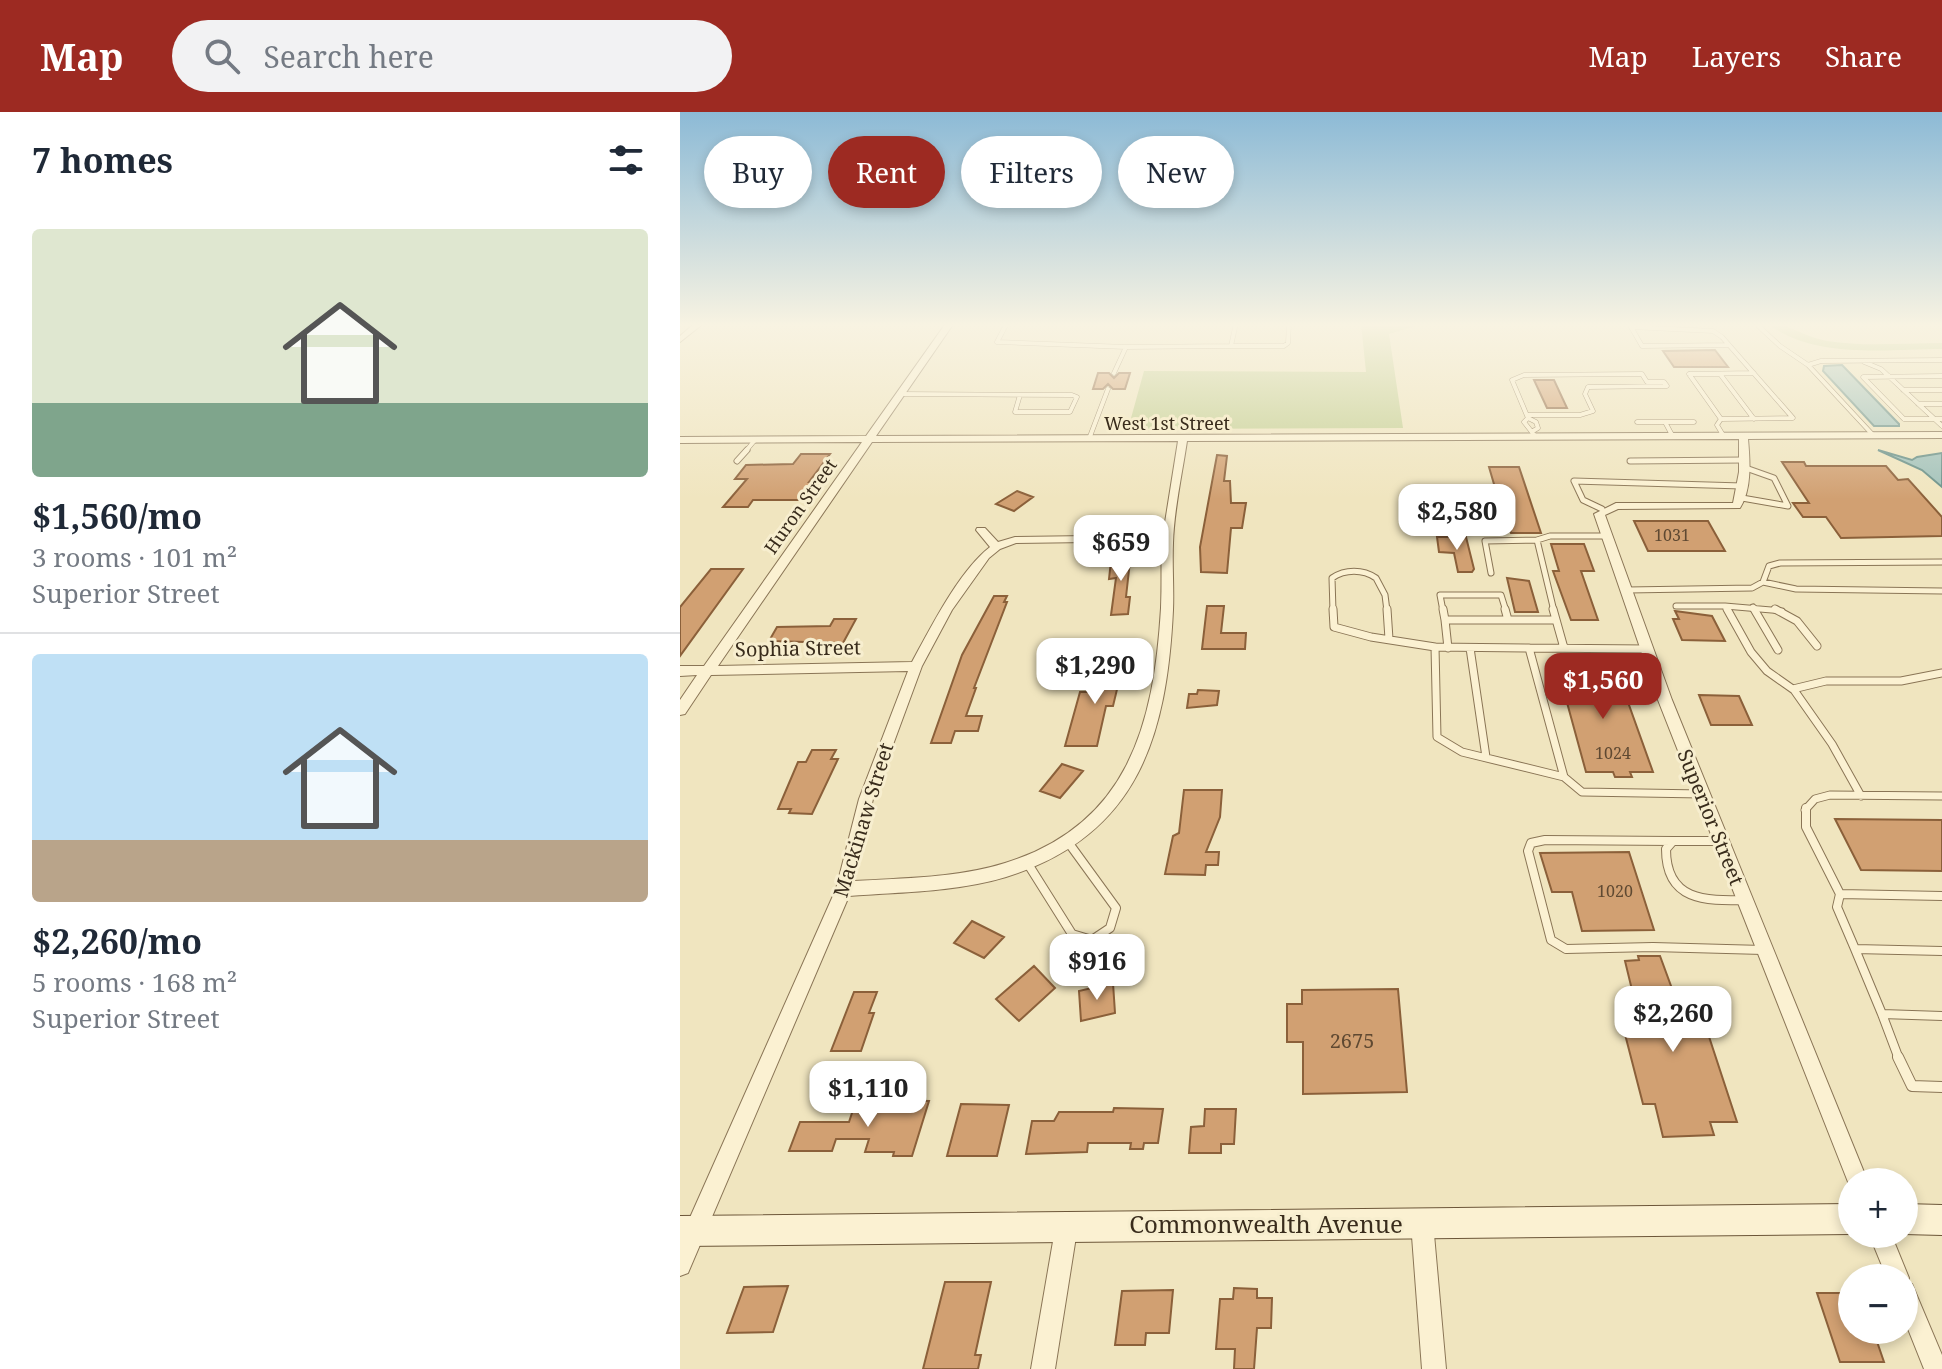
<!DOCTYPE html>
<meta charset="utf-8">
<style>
body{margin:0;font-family:"Noto Serif",serif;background:#f2f2f3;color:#1f2937;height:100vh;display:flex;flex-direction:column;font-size:30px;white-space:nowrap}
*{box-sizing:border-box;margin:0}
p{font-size:26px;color:#747a83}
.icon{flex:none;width:44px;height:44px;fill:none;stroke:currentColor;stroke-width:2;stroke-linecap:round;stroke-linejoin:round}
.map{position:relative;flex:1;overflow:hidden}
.details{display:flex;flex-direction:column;background:#fff;width:680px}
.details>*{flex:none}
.guide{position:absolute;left:24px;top:24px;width:760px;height:72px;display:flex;gap:16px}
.buttons{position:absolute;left:1158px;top:1056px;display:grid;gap:16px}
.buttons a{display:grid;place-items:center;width:80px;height:80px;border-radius:50%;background:#fff;box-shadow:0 4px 12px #0003;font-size:40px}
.price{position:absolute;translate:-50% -68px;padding:0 18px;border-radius:16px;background:#fff;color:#222;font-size:26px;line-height:52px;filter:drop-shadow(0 2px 4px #0008)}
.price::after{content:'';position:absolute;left:50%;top:48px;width:24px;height:18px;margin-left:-12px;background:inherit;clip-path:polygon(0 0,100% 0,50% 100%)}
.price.selected{background:#9d2a22;color:#fff}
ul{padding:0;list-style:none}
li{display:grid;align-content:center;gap:16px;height:424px;padding:0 32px}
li+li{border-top:2px solid #e0e1e3}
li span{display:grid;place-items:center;height:248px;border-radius:8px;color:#555}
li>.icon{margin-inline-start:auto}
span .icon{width:144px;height:144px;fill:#fffc;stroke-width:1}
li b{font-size:34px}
h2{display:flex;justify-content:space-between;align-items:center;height:96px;padding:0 32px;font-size:34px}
.tag{padding:0 28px;border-radius:36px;background:#fff;box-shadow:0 4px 12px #0003;font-size:28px;line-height:72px}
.tag.selected{background:#9d2a22;color:#fff}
header{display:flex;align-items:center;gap:48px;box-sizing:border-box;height:112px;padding:0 40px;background:#9d2a22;color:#fff}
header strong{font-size:38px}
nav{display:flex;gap:44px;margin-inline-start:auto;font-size:28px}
.search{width:560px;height:72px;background:#f2f2f3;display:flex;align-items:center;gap:20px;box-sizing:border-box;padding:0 28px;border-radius:44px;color:#747a83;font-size:30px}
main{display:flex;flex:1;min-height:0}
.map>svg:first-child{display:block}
.green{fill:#c4cf92}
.water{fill:#a2c2bb;stroke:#699089;stroke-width:2}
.building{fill:#d1a072;stroke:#8b603a;stroke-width:2}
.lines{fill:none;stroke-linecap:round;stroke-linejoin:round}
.service-far4-casing{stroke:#8a7556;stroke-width:5}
.service-far3-casing{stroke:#8a7556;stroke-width:7}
.service-far2-casing{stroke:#8a7556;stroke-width:9}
.service-far1-casing{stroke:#8a7556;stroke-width:10}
.service-casing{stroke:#8a7556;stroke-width:12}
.minor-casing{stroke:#8a7556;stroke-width:2}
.secondary-casing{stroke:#6c5639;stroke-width:2}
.service-far4{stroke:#fbf1d2;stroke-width:4}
.service-far3{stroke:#fbf1d2;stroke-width:5}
.service-far2{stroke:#fbf1d2;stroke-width:7}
.service-far1{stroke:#fbf1d2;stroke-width:8}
.service{stroke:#fbf1d2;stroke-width:10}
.minor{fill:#fbf1d2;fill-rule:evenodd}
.secondary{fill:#fbf1d2;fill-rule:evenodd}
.labels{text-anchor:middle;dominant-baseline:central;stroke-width:6;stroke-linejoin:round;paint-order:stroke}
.number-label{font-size:16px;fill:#5f4932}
.far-street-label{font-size:18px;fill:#392c1c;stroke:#f7eecf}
.street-label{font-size:20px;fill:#392c1c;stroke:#f7eecf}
.near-number-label{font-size:20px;fill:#5f4932}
.near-street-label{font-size:24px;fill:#392c1c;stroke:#f7eecf}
</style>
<header>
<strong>Map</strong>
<div class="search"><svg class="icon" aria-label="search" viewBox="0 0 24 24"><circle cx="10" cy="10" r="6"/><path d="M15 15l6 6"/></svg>Search here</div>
<nav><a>Map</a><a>Layers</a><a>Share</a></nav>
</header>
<main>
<section class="details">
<h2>7 homes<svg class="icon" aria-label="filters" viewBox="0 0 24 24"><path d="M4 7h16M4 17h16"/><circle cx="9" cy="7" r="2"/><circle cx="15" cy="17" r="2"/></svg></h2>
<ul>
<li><span style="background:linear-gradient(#dfe7d0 70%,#7fa58c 0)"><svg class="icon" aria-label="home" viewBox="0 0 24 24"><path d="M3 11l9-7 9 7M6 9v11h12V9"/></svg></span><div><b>$1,560/mo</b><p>3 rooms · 101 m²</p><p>Superior Street</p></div></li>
<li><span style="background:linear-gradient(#bfe0f5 75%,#b9a48a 0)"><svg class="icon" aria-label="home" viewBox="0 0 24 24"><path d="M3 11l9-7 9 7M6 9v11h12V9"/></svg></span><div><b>$2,260/mo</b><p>5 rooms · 168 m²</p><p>Superior Street</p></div></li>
</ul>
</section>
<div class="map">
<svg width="1262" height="1257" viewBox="0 0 1262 1257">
<rect width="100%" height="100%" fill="#f0e5bf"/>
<!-- green -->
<path class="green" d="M681,211H746L709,222L723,316L448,317L464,259L686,260Z
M1087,211C1107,211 1126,226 1147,229C1184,235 1224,231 1262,231V237C1207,237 1134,248 1087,211Z"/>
<!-- water -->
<path class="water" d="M1162,253L1219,312V314H1194L1143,259L1144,254Z
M1198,338L1232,348L1237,345L1262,341V375L1242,358Z"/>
<!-- building -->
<path class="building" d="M1035,238L1048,255H994L983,239Z
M418,261H429L434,266L439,261H450L445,277H433L428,272L423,277H413Z
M854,268H874L887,296H867Z
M121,342H150L129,370H140L127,388H73L68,395H43L67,367H55L66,353L113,352Z
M537,343L547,344L544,369H550L551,391H566L562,416H551L547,461L521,460L520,435Z
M1102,350H1124L1126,354H1206L1218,368L1228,367L1262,405V424L1161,426L1146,405H1123L1113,391H1129Z
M809,355H839L861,421H831L829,415H823L812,379H816Z
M337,379L353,385L334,399L316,392Z
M743,383H770L774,399H746Z
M954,409H1028L1045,439H968Z
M757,425H786L794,457L792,460H778L774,441L759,440Z
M871,432H904L914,459H901L918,508H891L873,459H879Z
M440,439L451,440L446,485H450L448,502L431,503L436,466L429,467L431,449H438Z
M31,457H63L0,544V495Z
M827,466L849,469L858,500H835Z
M314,484H327L324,490H327L294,576H296L286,604H302L298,619H275L271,631H251L282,543Z
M527,494H544L541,521H566L565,537H522Z
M995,499L1032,504L1045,529L1002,528L993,507H999Z
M154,507H176L163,531L89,529L97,515L150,514Z
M426,544H445L433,594H426L417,634H385L400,580H416Z
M877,554H935L973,660H950L952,665H935L933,660H906Z
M518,578L539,579L537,593L507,596L509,582H517Z
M1019,583L1059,584L1072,613H1031Z
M132,638H156L151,647H158L132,702L109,701L111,697H98L118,650H126Z
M382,652L403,659L380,686L360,679Z
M504,678H542L540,705L526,740H539L538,753H526L525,763L485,762L493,724L499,721Z
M1155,707L1262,708V759L1181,758Z
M949,740L974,818L902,819L892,780H872L860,741Z
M292,809L324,825L304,846L274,831Z
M958,844H980L994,882H1015L1057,1010H1030L1034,1023L983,1025L975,992H963L939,899H951L946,882H953L945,849L959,848Z
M354,854L375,876L339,909L316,887Z
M433,871L435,901L401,909L399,879Z
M718,877L727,980L623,982V930H607V892H622V878Z
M174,880H197L189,901H194L181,939H151Z
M203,988L249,989L232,1044H213L214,1040H185L189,1027H156L152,1039H109L120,1010H169L173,998H199Z
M281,992L329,993L317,1044H267Z
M434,996L483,997L478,1031H464L463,1037H450L451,1031H408L407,1040L346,1042L352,1009H374L379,1000H433Z
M525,997H556L554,1032H541V1041H509L511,1015L524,1014Z
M265,1170H311L295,1243H301L298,1257H243Z
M108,1174L93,1220L47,1221L64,1175Z
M554,1176L577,1177V1186H592L591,1216H577L574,1257H554L555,1237H536L540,1187H553Z
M493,1178L489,1221H466L465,1233H435L442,1179Z
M1137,1181H1172V1218H1193L1204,1250H1160Z"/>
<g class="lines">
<defs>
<path id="service-far4" d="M327,211L317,230L446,235
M1075,211L1100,234L1128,253L1193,323
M551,234H604L608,231L609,211
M1184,250L1201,257L1262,314
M1128,253L1141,249L1262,248
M434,261L446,235L551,234L556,211
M1009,262L1041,307L1037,313L1043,323
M1009,262L1074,261
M1040,262L1074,307
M1262,264L1183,265L1224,307H1262
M1223,278H1262
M220,282L392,283L397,285L390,300H335L340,283
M1238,292H1262
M847,303H900L913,299L905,282L908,275L987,274L984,270H967L962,262L844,263L832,268L848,306L844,310L855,324
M848,306L856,310L858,316L853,319
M1041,307L1113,306L1042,225L1033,219L951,215L962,234L1049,233
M957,310H985L992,323
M985,310H1014
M409,327L428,277
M65,340L75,328"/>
<path id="service-far3" d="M57,349L67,338
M950,349L1064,348
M1062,386L1108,394L1094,366L1063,355
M922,397L903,388L894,369L1062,374
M857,428L870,424H926
M811,461L805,429L857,428L874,499
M1083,470L1116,477L1262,479
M948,478L1072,476L1083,470L1089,454L1100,451L1262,450
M996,494H1045L1048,499
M1045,494L1102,499
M1073,495L1075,499
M653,499L652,466C665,457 683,457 696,466L705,483L707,499
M763,499L760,483H821L826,499"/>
<path id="service-far2" d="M653,497L654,515L691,525L755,535
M707,497L709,527
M763,497L765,508H828
M825,497L828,508
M873,497L884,536
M1047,497L1071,540L1087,559L1114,578L1152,632L1181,684
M1074,497L1098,538
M1095,497L1117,509L1137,534
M765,508L768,536
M828,508H876
M790,536L806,645
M849,536L755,535L757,625L782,640L884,665
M967,537L849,536L884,665L902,680L1022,682
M1113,577L1146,569H1221L1262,561
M1125,698L1135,687L1150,683L1262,684"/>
<path id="service-far1" d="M1126,696V715L1160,782L1262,784
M993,729L865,728L851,731L848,739L871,828L886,837L973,835L1083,838
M1041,729H993L986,737C986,789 1025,789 1065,788
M348,752L392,822L412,828L430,816L436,796L388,730
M1160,782L1157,795L1175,837
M1202,902L1175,837L1262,839
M1219,947L1202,902L1262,904"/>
<path id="service" d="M1218,945L1232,974L1262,975"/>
<path id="minor" d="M15,211H24L0,230V224Z
M266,211H274L196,324L1262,320V326L1068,327C1070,349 1072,377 1060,396L938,397L925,403L992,588L1188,1070H1172V1078L1168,1070L978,588L914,402L936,391H1053L1059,360V327L507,329C502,363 494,397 493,431C492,454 494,476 493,498C487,624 458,724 326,765C276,780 221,780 169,784L8,1161L0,1164V1128L156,777L179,687L228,559L31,563L5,602L0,603V588L17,563L0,564V554H24L182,330L0,331V325L186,324ZM498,329L483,423L335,425L318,430L305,416H297L296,418L310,435C279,459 251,515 232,550L38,554L192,330ZM482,429C481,452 482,474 481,496C474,613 448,713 325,751C277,766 224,766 174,769L193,687L242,554L272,498L309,446L320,437L336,431Z
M742,1100L750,1103L753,1111L766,1257H742L731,1111L734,1103Z
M387,1101L395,1104L398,1112L375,1257H351L376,1112L379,1104Z
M1189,1122H1211L1229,1166L1227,1170L1232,1172L1262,1243V1257H1244L1224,1207V1166H1207Z"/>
<path id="secondary" d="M1172,1092V1122L0,1134V1104Z
M1224,1092L1262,1093V1123L1224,1122Z"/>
</defs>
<!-- service-far4 casing -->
<use href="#service-far4" class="service-far4-casing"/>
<!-- service-far3 casing -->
<use href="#service-far3" class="service-far3-casing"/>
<!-- service-far2 casing -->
<use href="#service-far2" class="service-far2-casing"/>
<!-- service-far1 casing -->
<use href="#service-far1" class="service-far1-casing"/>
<!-- service casing -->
<use href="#service" class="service-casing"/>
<!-- minor casing -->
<use href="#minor" class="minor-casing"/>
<!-- secondary casing -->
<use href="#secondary" class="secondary-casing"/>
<!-- service-far4 -->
<use href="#service-far4" class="service-far4"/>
<!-- service-far3 -->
<use href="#service-far3" class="service-far3"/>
<!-- service-far2 -->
<use href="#service-far2" class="service-far2"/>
<!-- service-far1 -->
<use href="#service-far1" class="service-far1"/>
<!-- service -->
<use href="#service" class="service"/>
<!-- minor -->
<use href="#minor" class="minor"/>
<!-- secondary -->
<use href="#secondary" class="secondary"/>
</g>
<!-- sky -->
<linearGradient id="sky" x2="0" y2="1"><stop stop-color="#8cbad6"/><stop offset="0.55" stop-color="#f8f3e2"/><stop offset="1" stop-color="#f8f3e2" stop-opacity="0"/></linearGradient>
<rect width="1262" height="387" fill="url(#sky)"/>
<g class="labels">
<!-- number labels -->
<g class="number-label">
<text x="992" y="423">1031</text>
<text x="933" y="641">1024</text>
<text x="935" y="779">1020</text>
</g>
<!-- far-street labels -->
<g class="far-street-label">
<text x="487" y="311">West 1st Street</text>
<text transform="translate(120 394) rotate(-55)">Huron Street</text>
</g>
<!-- street labels -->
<g class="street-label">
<text transform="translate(118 536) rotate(-1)">Sophia Street</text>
<text transform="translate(1031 705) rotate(68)">Superior Street</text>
<text transform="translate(183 708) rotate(-73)">Mackinaw Street</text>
</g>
<!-- near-number labels -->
<g class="near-number-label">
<text x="672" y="928">2675</text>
</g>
<!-- near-street labels -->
<g class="near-street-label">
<text x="586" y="1111">Commonwealth Avenue</text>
</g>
</g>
</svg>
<div class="buttons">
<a>+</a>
<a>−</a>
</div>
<b class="price" style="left:777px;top:440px">$2,580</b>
<b class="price" style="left:441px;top:471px">$659</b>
<b class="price" style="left:415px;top:594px">$1,290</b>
<b class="price selected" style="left:923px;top:609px">$1,560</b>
<b class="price" style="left:417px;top:890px">$916</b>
<b class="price" style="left:993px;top:942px">$2,260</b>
<b class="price" style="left:188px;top:1017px">$1,110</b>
<div class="guide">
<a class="tag">Buy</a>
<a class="tag selected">Rent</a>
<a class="tag">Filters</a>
<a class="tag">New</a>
</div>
</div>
</main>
